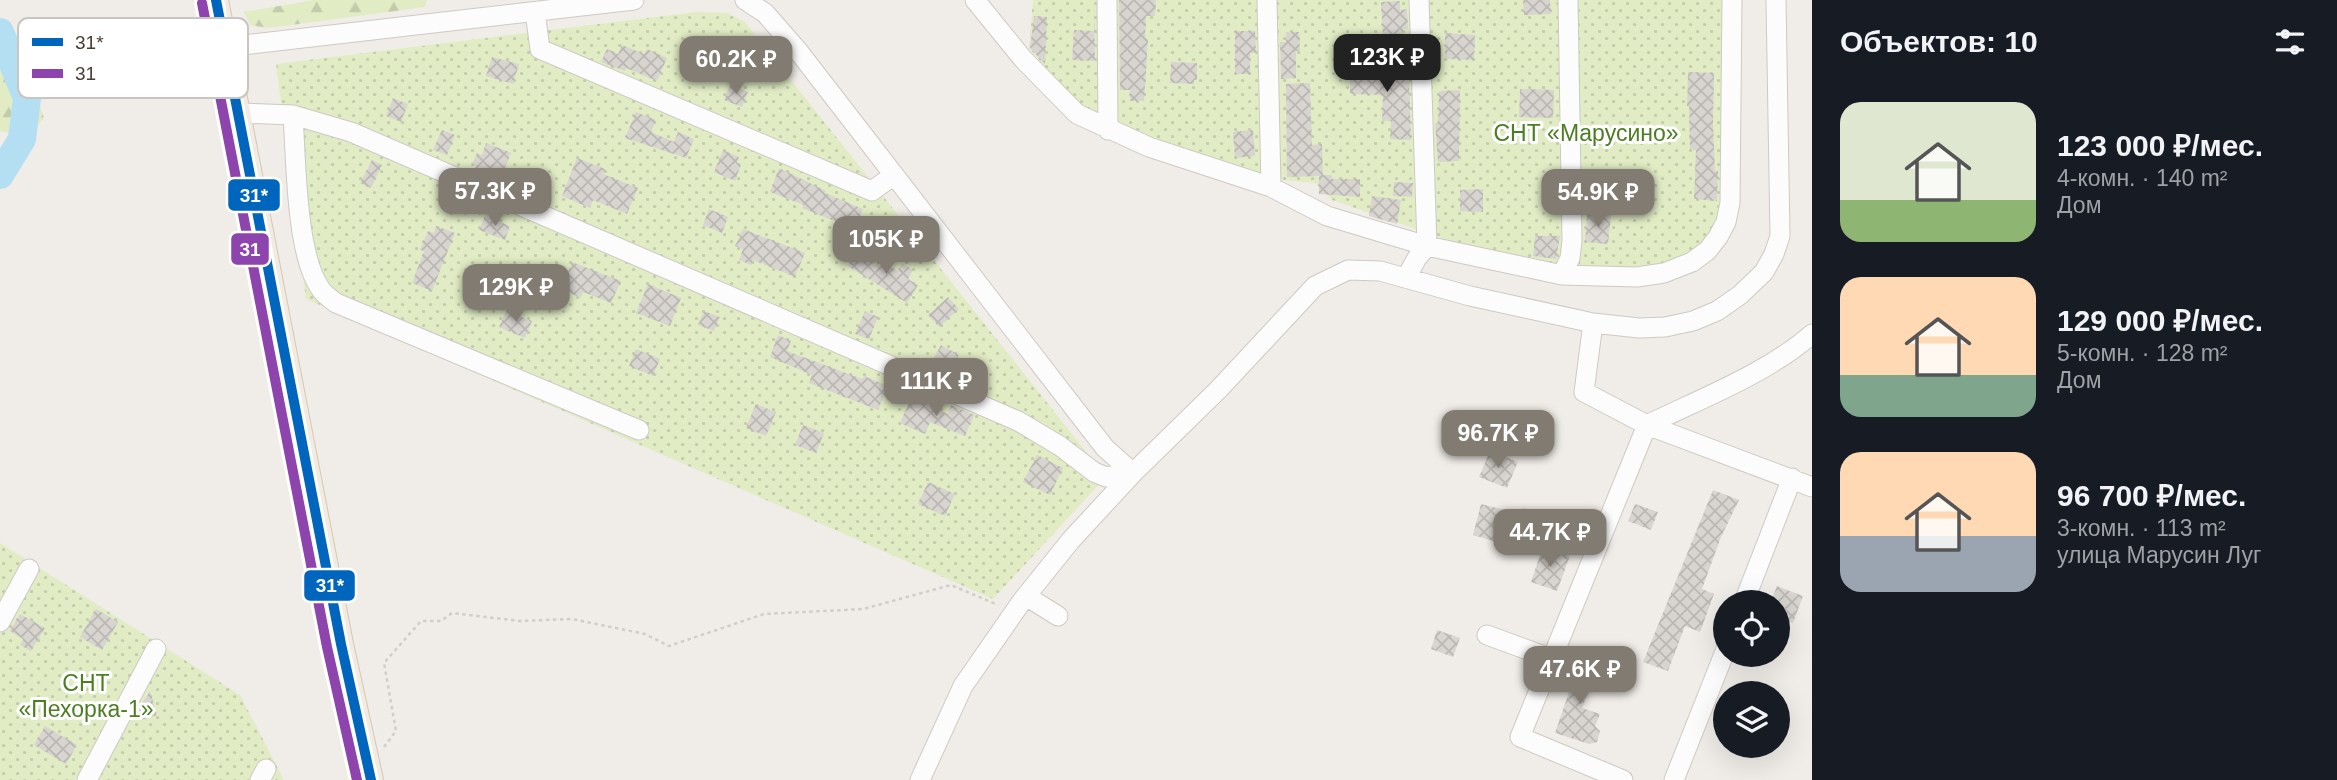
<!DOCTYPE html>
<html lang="ru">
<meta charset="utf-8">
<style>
body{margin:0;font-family:Helvetica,sans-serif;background:#242831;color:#f1f3f6;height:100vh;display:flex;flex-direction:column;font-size:26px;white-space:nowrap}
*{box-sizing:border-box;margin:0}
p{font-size:23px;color:#9ea1a6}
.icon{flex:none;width:38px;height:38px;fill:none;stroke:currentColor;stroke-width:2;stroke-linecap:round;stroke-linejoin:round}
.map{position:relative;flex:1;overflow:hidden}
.panel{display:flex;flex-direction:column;background:#171b24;width:525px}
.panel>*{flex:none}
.buttons{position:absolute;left:1713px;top:590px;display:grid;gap:14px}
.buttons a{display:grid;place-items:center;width:77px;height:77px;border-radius:50%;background:#171b24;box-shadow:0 7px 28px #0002;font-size:35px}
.price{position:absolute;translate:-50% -60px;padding:0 16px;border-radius:14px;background:#827b72;color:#fff;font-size:23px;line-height:46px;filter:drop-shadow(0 2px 4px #0008)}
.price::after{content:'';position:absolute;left:50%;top:42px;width:21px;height:16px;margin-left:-10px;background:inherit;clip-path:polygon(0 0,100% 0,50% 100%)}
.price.current{background:#222;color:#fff}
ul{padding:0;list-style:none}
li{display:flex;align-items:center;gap:21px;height:175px;padding:0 28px}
li span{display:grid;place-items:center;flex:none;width:196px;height:140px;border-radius:21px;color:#555}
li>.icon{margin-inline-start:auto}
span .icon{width:84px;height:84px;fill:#fffc;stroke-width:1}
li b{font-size:30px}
h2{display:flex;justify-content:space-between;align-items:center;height:84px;padding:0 28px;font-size:30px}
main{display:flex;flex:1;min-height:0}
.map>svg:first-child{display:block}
.forest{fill:url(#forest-firs)}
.garden{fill:url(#garden-dots)}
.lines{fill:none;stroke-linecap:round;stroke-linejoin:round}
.river{stroke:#b4dff2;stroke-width:28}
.building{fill:url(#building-cross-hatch)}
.minor-casing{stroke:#cdc9c4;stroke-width:21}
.major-casing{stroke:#d4c8b4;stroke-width:26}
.path{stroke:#d1cdc9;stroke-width:2.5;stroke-dasharray:3.5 3.5;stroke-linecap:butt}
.minor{stroke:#fdfcfc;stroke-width:19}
.major{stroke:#f1ebe2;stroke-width:24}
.bus-1-casing{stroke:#fff;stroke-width:16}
.bus-2-casing{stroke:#fff;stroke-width:16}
.bus-1{stroke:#0065bd;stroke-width:10}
.bus-2{stroke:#8e44ad;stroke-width:10}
.labels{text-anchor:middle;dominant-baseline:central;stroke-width:6;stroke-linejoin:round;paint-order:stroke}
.park-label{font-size:23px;fill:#4c7d22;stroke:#fff}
.key{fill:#fff;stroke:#c8c5c2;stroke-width:2}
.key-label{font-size:19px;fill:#463d33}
.line-badge{stroke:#fff;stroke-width:2.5}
.badge-label{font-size:19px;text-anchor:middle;font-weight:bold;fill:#fff}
</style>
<main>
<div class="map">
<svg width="1812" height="780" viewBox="0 0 1812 780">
<defs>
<pattern id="forest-firs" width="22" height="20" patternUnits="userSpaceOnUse" patternTransform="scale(1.75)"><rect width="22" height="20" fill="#e1ecc5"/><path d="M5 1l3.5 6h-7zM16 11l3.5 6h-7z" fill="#c2cbaa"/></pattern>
<pattern id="garden-dots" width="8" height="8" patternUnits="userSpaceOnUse" patternTransform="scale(1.75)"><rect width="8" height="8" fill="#e1ecc5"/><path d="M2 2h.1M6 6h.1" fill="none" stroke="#c2cbaa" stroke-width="1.8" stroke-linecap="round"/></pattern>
<pattern id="building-cross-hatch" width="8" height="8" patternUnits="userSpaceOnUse" patternTransform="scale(1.75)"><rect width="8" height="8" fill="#d8d4cf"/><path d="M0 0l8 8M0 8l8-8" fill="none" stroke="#bbb7b2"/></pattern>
</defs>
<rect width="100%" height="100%" fill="#f0ede8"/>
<!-- forest -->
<path class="forest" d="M314,0H427L425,7L269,28L250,25L244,12Z
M0,18C21,48 33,83 44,118L27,138L0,131Z"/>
<!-- garden -->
<path class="garden" d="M1033,0H1722L1723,205L1713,234L1695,253L1641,269L1577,266L1485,253L1332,200L1315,183L1263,178L1179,154L1082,111L1029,48Z
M696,12L727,13L745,22L1106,477L993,599L306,299L276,64Z
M0,543L240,695L284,780H0Z"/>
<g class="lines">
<!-- river -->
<path class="river" d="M0,32L27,98L22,139L0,175"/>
</g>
<!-- building -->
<path class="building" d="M1094,0L1095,61L1072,60L1074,30L1094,31Z
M1119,0H1156L1155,16H1146L1145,39H1148L1144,101H1130V90H1120Z
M1523,0H1550L1551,14L1524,15Z
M1400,1V10L1407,9L1408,29H1403V36L1383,37L1381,2Z
M1034,16L1047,17L1045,64L1030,48Z
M1235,31H1255L1256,53H1250V74H1235Z
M1286,32H1299L1300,51H1296V78L1281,79L1280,42H1286Z
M1445,33L1475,35L1474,60L1445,59Z
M622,45L644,54L647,49L667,58L657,81L626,68L625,71L601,62L607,49L618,54Z
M492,57L519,64L513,84L486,76Z
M1171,62L1197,63V80H1194V84L1170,83Z
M1387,63L1405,64L1404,80H1409L1411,140L1390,139L1391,121H1382L1383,95L1350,94V78H1353L1354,64L1387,66Z
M1688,72L1714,73L1713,124L1715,171H1718L1717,201L1694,199L1696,150H1690L1689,106H1687Z
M1310,83L1312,145L1322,144L1323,175H1332V179H1360V197L1319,194V176L1287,177L1286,84Z
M730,85L748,92L742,107L724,100Z
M1520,89L1554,90L1553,118L1519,117Z
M1460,90L1459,161L1438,162L1435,123H1438L1439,91Z
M393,98L408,104L401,122L386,116Z
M636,112L656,120L651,132L674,142L678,132L694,139L686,158L625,138Z
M442,130L455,135L447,155L433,150Z
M1253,130L1255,156L1235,158L1233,132Z
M486,143L511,153L500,180L475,169L476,166L472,164L477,153L482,155Z
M723,150L739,157L737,163L741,165L735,181L714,172Z
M577,158L605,169L603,174L638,188L627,214L593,200L590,208L562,196Z
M372,160L382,165L371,188L360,183Z
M779,168L826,191L825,193L863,209L852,235L835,228L837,222L802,208L804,205L770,192Z
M1394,182L1413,183L1412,197L1393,196Z
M1483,189V212L1460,211V190Z
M1372,196L1401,200L1397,224L1369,216Z
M709,209L728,217L722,233L703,225Z
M1587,214L1611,215L1608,244L1585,242Z
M485,216L510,226L505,240L479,230Z
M436,226L455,233L432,291L412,283L424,251L420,250L428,231L434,233Z
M743,229L805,253L795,277L753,260L751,265L739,260L743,249L735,246Z
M1535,236H1560L1556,259L1533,256Z
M857,251L887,270L890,266L898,271L902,263L913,270L908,279L918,285L907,303L848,266Z
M572,262L621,281L611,303L583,292L581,298L561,289Z
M648,284L681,298L670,326L636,313Z
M948,297L959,309L939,327L928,315Z
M506,311L532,321L525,338L499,327Z
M704,311L720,317L714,331L698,325Z
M865,311L878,317L869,339L855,334Z
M778,335L791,341L787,351L862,379L864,376L888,386L878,410L809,383L812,375L770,357Z
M941,345L959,355L947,377L928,369Z
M636,349L660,359L653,376L629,366Z
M911,398L948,414L951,405L974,415L965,436L930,422L925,434L900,423Z
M756,404L776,412L766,436L746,428Z
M803,425L824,433L816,453L795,445Z
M1490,451L1518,462L1507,488L1479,477Z
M1037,455L1063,468L1050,495L1023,482Z
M928,482L955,494L945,516L918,504Z
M1713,490L1739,500L1721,537L1702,589L1714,594L1700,632L1685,626L1668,671L1643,662Z
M1481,504L1509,511L1500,543L1473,535Z
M1635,504L1658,512L1651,530L1628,521Z
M1543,546L1570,556L1557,591L1531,582Z
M1777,586L1803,596L1793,623L1778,618V602H1771Z
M96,609L118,622L102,650L80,637Z
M20,614L45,628L31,651L20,645L23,639L10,631Z
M1437,630L1460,638L1453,657L1431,649Z
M1579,657L1599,666L1582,708L1600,714L1595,726L1600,731L1597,742L1589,744L1555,733L1569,692L1565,691Z
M150,691L157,715L142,720L139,708Z
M45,726L77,745L66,764L34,745Z"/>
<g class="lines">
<defs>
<path id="minor" d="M745,0L765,13L799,52L1105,448L1133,473
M975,0L1023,59L1077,114L1149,147L1271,187L1327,216L1427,246L1562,275L1637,277L1664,273L1692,262L1707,251L1718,237L1726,222L1730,203L1732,0
M1107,0L1108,130
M1267,0L1271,187
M535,12L540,49L872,191L894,175
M226,47L634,0
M239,113L293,115L351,132L1018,421L1060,446L1094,472L1106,477L1133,473
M293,115C296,159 296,254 320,288C323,294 331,299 336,303L639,430
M1562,275L1570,258L1572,241L1568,0
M1406,278L1417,258L1427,246L1419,0
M1593,323L1584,392L1647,425L1812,487
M1524,519L1598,545
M1026,596L1058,616
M1744,602L1792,478
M0,622L29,569
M1487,635L1552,659
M87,780L156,649
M260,780L266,769
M920,780L963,686L1022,601L1071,540L1133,473L1218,390L1315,286L1348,270L1380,271L1470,296L1593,323L1639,328L1665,327L1693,321L1717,311L1740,295L1764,272L1774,254L1780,236L1776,0
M1623,780L1520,737L1647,425C1700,399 1768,373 1812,334
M1674,780L1726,649"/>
<path id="major" d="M216,0L341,644L371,780"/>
</defs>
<!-- minor casing -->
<use href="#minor" class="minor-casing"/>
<!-- major casing -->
<use href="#major" class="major-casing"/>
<!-- path -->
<path class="path" d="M384,747L396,731L384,663L421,621H441L452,613L520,621L572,619L645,634L669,646L764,614L863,609L951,585L998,605"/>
<!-- minor -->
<use href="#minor" class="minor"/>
<!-- major -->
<use href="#major" class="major"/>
<defs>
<path id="bus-1" d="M216,0L341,644L371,780"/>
<path id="bus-2" d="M202,3L327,647L357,780"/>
</defs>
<!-- bus-1 casing -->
<use href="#bus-1" class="bus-1-casing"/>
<!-- bus-2 casing -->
<use href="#bus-2" class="bus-2-casing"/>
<!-- bus-1 -->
<use href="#bus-1" class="bus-1"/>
<!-- bus-2 -->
<use href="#bus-2" class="bus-2"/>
</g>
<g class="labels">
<!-- park labels -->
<g class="park-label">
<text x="1586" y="133">СНТ «Марусино»</text>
<text x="86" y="683">СНТ<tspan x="86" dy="26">«Пехорка-1»</tspan></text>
</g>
</g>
<!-- legend -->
<rect x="18" y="18" width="230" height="80" rx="10" class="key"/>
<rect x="32" y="38" width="31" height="8" fill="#0065bd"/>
<rect x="32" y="69" width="31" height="9" fill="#8e44ad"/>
<g class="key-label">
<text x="75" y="49">31*</text>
<text x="75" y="80">31</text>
</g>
<g class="line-badge">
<rect x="227" y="178" width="54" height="34" rx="7" fill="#0065bd"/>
<rect x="230" y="232" width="40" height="34" rx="7" fill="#8e44ad"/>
<rect x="303" y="569" width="53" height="33" rx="7" fill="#0065bd"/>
</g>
<g class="badge-label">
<text x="254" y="202">31*</text>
<text x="250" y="256">31</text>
<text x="330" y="592">31*</text>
</g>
</svg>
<div class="buttons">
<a><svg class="icon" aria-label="locate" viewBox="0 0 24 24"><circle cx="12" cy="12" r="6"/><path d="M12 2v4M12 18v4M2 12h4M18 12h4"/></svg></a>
<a><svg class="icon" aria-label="layers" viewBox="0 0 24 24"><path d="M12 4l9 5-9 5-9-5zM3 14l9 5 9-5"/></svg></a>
</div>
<b class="price current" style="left:1387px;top:94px">123K ₽</b>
<b class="price" style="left:736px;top:96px">60.2K ₽</b>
<b class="price" style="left:495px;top:228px">57.3K ₽</b>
<b class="price" style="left:1598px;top:229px">54.9K ₽</b>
<b class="price" style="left:886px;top:276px">105K ₽</b>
<b class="price" style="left:516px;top:324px">129K ₽</b>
<b class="price" style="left:936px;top:418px">111K ₽</b>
<b class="price" style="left:1498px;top:470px">96.7K ₽</b>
<b class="price" style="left:1550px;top:569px">44.7K ₽</b>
<b class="price" style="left:1580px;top:706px">47.6K ₽</b>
</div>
<section class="panel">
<h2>Объектов: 10<svg class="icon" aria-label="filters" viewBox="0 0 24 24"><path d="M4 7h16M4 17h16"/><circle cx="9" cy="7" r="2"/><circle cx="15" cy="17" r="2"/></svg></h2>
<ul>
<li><span style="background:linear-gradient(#dfe7d0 70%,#8fb573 0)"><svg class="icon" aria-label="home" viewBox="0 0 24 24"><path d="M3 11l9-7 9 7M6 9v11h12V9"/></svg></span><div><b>123 000 ₽/мес.</b><p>4-комн. · 140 m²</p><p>Дом</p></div></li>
<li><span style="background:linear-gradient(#ffd9b3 70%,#7fa58c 0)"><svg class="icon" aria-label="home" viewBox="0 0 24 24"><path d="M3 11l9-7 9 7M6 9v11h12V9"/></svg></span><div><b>129 000 ₽/мес.</b><p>5-комн. · 128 m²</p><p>Дом</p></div></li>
<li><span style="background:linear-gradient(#ffd9b3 60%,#9aa5b1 0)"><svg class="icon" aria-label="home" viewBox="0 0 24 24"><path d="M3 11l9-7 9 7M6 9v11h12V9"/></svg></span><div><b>96 700 ₽/мес.</b><p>3-комн. · 113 m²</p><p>улица Марусин Луг</p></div></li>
</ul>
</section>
</main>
